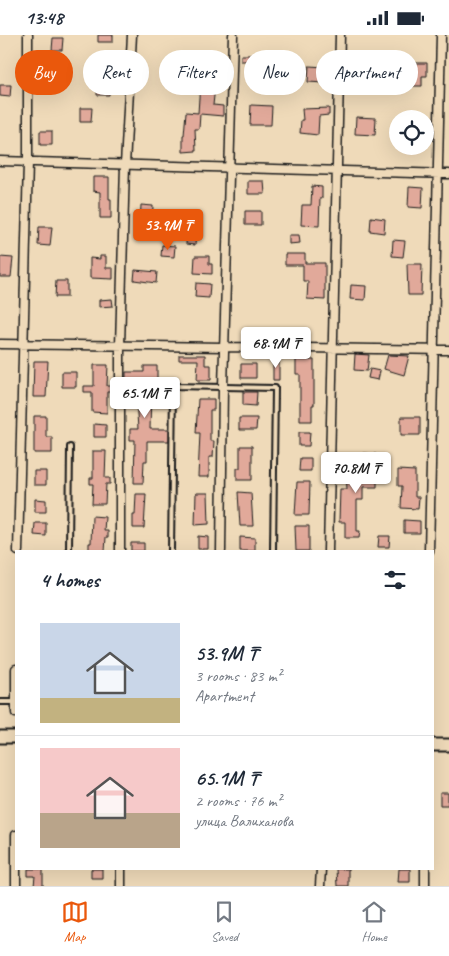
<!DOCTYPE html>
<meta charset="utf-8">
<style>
body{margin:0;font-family:Caveat,sans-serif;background:#f6f6f7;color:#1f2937;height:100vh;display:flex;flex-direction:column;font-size:19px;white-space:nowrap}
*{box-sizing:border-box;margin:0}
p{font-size:16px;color:#747a83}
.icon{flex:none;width:28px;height:28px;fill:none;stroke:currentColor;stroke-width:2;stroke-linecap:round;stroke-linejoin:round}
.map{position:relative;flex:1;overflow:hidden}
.drawer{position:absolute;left:15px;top:515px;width:419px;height:320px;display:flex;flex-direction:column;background:#fff;border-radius:0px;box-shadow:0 5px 20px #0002}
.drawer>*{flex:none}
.hud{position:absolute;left:15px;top:15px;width:420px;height:45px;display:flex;gap:10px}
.buttons{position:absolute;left:389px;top:75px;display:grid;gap:10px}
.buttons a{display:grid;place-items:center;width:45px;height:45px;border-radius:50%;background:#fff;box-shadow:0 5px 20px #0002;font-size:25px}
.price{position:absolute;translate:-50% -42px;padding:0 11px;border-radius:5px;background:#fff;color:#222;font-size:16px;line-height:32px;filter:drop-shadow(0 1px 2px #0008)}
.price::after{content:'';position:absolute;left:50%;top:30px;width:15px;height:11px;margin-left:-8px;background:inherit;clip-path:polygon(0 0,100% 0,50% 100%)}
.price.active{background:#ea580c;color:#fff}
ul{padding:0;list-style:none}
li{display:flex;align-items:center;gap:15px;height:125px;padding:0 25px}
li+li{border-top:1px solid #e0e1e3}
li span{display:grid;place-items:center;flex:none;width:140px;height:100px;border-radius:0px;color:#555}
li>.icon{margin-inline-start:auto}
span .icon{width:60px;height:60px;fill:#fffc;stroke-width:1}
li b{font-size:21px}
h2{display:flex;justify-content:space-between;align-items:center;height:60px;padding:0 25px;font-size:21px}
.chip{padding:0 18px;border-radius:22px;background:#fff;box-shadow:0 5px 20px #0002;font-size:18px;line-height:45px}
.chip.active{background:#ea580c;color:#fff}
.status{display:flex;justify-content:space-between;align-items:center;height:35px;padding:0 25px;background:#fff;direction:ltr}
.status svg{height:14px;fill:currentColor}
.tab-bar{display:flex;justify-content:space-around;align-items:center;height:70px;border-top:1px solid #e0e1e3;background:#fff;font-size:14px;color:#747a83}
.tab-bar a{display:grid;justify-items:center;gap:2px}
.tab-bar .active{color:#ea580c}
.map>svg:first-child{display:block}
.building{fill:#e1a99a;stroke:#1c1c1c}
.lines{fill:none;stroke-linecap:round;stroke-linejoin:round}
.service-casing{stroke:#1c1c1c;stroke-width:8}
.minor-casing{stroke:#1c1c1c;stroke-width:11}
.secondary-casing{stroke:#1c1c1c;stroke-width:15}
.service{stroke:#efdab9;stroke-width:4}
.minor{stroke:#efdab9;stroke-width:8}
.secondary{stroke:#efdab9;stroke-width:11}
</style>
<div class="status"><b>13:48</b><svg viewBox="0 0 49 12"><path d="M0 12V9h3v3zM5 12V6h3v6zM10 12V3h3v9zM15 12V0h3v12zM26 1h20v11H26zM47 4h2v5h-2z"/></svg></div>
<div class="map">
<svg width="449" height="851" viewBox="0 0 449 851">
<rect width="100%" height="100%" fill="#efdab9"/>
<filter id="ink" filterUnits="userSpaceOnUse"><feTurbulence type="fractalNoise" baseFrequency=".02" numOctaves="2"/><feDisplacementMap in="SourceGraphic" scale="10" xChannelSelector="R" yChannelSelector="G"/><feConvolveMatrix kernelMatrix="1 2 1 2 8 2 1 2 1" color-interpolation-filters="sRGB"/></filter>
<g filter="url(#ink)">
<!-- building -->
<path class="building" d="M98,0H113V7H98Z
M53,3H63L62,15H52Z
M241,20H259V34H264L265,45H247V26H241Z
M353,22H367V36H353Z
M197,23H212V41L213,52H215L213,70L223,71V81L200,79L199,94H195L196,116L183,117V100H184L186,77L198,78L200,48H198Z
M410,28H427V41H422V51H407V38H410Z
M309,31L325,32L324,48L308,47Z
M98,44H110L109,60H97Z
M0,50H11L10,62L0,61Z
M251,70L272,71L271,90H250Z
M80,73H92L91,87H80Z
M329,73V80L319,81L318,100L300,98L301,85H303L302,74Z
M356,82L376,83L375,100L355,99Z
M40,96H52V110H40Z
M93,142H109V164H111V183H100V157L93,156Z
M248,146H264L265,159H248Z
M312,151L322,152V163H320L319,191L301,190L302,170H311Z
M409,152L423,153L422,173L408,172Z
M141,170L153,171L152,191L140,190Z
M245,176H261V190H245Z
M371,182L385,184L384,198L370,196Z
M39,192H52L50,211L38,210Z
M187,195L196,196L195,210L186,209Z
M289,200H299L300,208L289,209Z
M393,205L405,206L403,222L392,221Z
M162,210L175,211L174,222L161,221Z
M285,219H305V228H325V265L307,264L308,246H303V230H285Z
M100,221H106V233H113V244L90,243V223L100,224Z
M195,221H209V229H212V239L194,238Z
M0,222L13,223L11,242H0Z
M407,229H422L421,260H408Z
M135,235L157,237L156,248L134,245Z
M56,246H67V262H55Z
M196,248L210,249L209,263L195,262Z
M351,250L366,251L365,265L350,264Z
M112,264L113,271L99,272V265Z
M355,319L369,320L367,336L354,335Z
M179,320H205V330H211V345H197L198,325H179Z
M388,320L409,321L404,340L384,334Z
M273,324H279V345H273Z
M296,325H314V370H312V386H300V339H296Z
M34,326H48L46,362H33Z
M241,329H256V343H241Z
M94,330H108L107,351H112V357H107V378L92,377V357H84V351H94Z
M144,331H157V357H151L150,394H169V406H147V426H144L143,448H134L135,405H130V394H138L136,363H144V350L126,349V337H144Z
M370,334L380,336L378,345L368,343Z
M62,337H76V352H62Z
M243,357H257L256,371L243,370Z
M198,364H214V375H210V406H214L213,422H209V442H198L200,398H196Z
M34,381H46V402H52V418H34Z
M401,382H420V400H401Z
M239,383H257L256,395H239Z
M94,389L106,390V402H94Z
M299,397H310L309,411H299Z
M240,411H252V445H237V433H240Z
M93,416H106L105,443H110V449H106L105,469H92L93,449H90V443H93Z
M363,418L376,419L375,443H377V452H363V465H357V496H360L359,503H345V487H339L340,454H347L346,437H362Z
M300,423H311V436H299Z
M398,435L415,436V462H419L418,474L401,473L402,451H398Z
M34,436H46V450H34Z
M297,447H310L309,480H295Z
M238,457L251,458L253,491H240Z
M196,458H208L209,489L195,490Z
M136,459H146L144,493H133V480H135Z
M35,464L46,465V477H35Z
M92,481L105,482L104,496H108V502H106L105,516H89V508H91Z
M404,485L420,486V498H404Z
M35,488H46V501L34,500Z
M295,491H309V516H296Z
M198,501L208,502V514H198Z
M379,501H390L389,512H378Z
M240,502L255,503V516H240Z
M131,508H144V516H131Z
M440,758H448V770H440Z
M28,834H43V851H34L35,841H28Z
M91,834H102V843H91Z
M336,834H348V851H337Z
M399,834H410V847H398Z"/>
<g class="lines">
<defs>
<path id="service" d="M69,516L70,412
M171,516L173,351L275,353L273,516
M0,667H16"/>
<path id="minor" d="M0,126L449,139
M0,309L449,315
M18,516L28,127V0
M120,516V311L125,130L132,0
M221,516L223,352L233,0
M328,516L340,0
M429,516L441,0
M16,634V678
M16,851V800
M121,851V834
M320,851L321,834
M425,851V834"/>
<path id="secondary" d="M0,702H16
M432,710H449"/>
</defs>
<!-- service casing -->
<use href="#service" class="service-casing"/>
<!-- minor casing -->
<use href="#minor" class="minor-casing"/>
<!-- secondary casing -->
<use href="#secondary" class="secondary-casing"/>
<!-- service -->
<use href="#service" class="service"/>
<!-- minor -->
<use href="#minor" class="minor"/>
<!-- secondary -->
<use href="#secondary" class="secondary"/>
</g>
</g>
</svg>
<div class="buttons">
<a><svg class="icon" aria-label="locate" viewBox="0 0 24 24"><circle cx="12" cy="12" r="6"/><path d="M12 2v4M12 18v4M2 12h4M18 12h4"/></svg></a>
</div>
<b class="price active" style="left:168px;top:216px">53.9M ₸</b>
<b class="price" style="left:276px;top:334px">68.9M ₸</b>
<b class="price" style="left:145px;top:384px">65.1M ₸</b>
<b class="price" style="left:356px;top:459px">70.8M ₸</b>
<div class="hud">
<a class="chip active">Buy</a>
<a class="chip">Rent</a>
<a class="chip">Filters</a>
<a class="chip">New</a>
<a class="chip">Apartment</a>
</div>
<section class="drawer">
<h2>4 homes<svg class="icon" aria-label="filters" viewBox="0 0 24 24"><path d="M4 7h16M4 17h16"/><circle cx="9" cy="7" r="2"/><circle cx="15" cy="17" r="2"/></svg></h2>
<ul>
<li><span style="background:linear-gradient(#c9d6e8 75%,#c2b280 0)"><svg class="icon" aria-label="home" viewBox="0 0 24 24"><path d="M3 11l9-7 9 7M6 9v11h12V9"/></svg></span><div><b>53.9M ₸</b><p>3 rooms · 83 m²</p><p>Apartment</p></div></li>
<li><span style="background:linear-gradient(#f6c9c9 65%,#b9a48a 0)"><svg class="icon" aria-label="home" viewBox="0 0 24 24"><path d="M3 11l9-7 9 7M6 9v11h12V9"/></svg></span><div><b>65.1M ₸</b><p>2 rooms · 76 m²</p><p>улица Валиханова</p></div></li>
</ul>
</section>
</div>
<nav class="tab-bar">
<a class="active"><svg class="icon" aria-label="map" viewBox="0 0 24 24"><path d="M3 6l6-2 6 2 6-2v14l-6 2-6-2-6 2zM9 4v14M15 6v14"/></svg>Map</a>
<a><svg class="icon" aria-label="saved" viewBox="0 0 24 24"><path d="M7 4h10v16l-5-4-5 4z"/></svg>Saved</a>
<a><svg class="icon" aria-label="home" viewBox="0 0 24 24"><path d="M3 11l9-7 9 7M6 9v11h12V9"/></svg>Home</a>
</nav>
